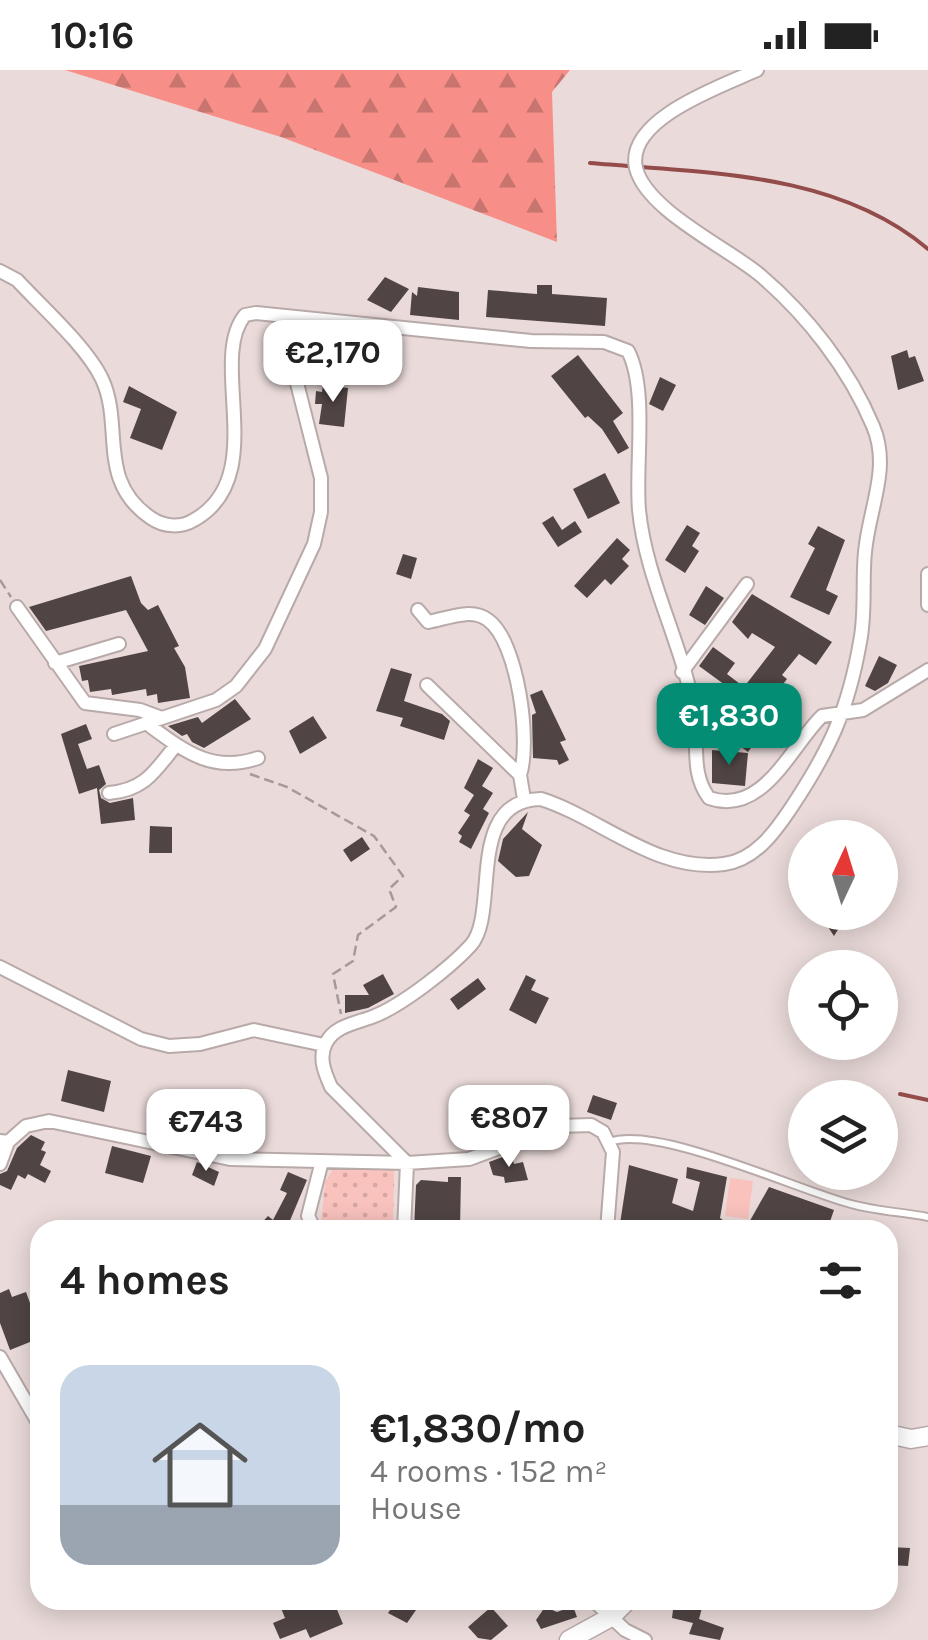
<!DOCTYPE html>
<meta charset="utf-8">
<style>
body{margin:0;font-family:Karla,sans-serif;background:#f2f2f2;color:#222;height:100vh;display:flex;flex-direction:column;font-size:38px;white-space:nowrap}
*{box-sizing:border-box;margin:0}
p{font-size:32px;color:#767676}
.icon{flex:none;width:55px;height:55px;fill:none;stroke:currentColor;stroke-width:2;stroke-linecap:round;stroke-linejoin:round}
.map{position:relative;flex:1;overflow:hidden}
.drawer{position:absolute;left:30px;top:1150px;width:868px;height:390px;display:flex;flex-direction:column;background:#fff;border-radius:30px;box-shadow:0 5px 25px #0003}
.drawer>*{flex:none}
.needle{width:65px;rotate:4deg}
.fabs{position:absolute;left:788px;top:750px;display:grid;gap:20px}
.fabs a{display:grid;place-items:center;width:110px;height:110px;border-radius:50%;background:#fff;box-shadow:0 5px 25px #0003;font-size:50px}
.price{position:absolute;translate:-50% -85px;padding:0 22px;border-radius:20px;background:#fff;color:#222;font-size:32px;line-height:65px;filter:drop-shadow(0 2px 5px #0008)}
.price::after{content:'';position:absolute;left:50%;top:60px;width:30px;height:22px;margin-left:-15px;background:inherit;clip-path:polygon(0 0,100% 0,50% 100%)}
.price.current{background:#038d74;color:#fff}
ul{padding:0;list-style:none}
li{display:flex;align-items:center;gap:30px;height:250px;padding:0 30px}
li+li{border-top:2px solid #e0e0e0}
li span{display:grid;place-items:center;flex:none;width:280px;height:200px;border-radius:30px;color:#555}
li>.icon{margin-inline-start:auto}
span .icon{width:120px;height:120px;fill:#fffc;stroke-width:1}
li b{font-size:42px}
h2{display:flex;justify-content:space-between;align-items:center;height:120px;padding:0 30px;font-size:42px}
.status{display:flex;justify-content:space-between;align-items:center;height:70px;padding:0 50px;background:#fff;direction:ltr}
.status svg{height:28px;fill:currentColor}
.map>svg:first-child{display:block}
.grass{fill:url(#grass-dots)}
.forest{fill:url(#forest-firs)}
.pitch{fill:#f9c2bd}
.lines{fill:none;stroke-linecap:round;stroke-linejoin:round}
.stream{stroke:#934c49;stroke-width:4}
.building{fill:#504544}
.lane-casing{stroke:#b8aaa9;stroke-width:10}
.street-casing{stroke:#b8aaa9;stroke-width:16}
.secondary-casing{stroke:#b8aaa9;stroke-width:21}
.path{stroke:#a69a99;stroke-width:2.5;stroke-dasharray:10 5;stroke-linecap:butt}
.lane{stroke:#fff;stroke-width:6}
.street{stroke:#fff;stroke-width:12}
.secondary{stroke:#fff;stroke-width:18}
</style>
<div class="status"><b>10:16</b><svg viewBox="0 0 49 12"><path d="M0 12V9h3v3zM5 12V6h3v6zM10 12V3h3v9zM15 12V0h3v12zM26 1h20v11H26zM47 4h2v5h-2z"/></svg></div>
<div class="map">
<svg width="928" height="1570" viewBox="0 0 928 1570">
<defs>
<pattern id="grass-dots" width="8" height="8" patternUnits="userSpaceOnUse" patternTransform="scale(2.5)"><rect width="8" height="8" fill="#f9c2bd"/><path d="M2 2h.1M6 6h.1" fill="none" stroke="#d5a6a2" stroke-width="1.8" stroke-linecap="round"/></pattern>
<pattern id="forest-firs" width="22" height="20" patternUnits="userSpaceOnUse" patternTransform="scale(2.5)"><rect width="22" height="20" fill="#f78f88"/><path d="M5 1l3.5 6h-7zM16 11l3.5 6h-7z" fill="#c8746f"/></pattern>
</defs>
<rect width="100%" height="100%" fill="#eadbda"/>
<!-- grass -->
<path class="grass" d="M335,1096L394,1100L393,1160H335L321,1154L325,1112Z"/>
<!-- forest -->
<path class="forest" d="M65,0H570L552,22L557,172L281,67Z"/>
<!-- pitch -->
<path class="pitch" d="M730,1108L753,1111L748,1149L725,1146Z"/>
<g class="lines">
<!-- stream -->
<path class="stream" d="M590,93C704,103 836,101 928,179
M900,1024L928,1030"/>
</g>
<!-- building -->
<path class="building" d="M385,207L409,219L391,242L367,230Z
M537,215H552V224L607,228L605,256L486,247L488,220L537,224Z
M418,217L459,222V250L410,245L412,222L417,226Z
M338,262L345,270L351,265L360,274L332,301L316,284Z
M907,280L909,288L915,286L924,311L898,320L891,286Z
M578,285L623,343L613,351L629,378L618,384L602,359L588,346L585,348L551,306Z
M660,307L676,315L663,341L649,334Z
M323,315L348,318L344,357L319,354L322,334H315L316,321L322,322Z
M129,316L177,342L162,380L130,368L141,339L123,332Z
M605,403L620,433L588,449L573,419Z
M553,446L562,460L575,451L582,462L558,477L542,453Z
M687,455L700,463L692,476L699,481L685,503L665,490Z
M818,456L845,470L826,520L838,526L829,545L790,527L815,478L808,474Z
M617,468L630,480L622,489L629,496L611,515L605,509L587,528L574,516Z
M403,484L417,488L411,509L396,504Z
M131,506L141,533L148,540L158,535L179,576L174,578L185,597L190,628L158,633L157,624L147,626L146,619L112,625L111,619L90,622L88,610L82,611L79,596L148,581L126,540L46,561L29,537Z
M706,516L724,528L705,555L689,545Z
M752,524L832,572L816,595L799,584L782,605L787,609L776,623L780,626L760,655L765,659L748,682L711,655L736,623L699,596L713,577L735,593L727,604L744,617L775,577L752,563L748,569L732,552Z
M879,586L897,595L888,613L875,621L865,616Z
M391,598L412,604L404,631L442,644L450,651L444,670L400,656L403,648L376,641Z
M542,620L566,670L560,672L569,690L559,695L557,690L533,688L532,645L536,643L530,625Z
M235,629L251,649L204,678L192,672L187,664L182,666L168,656L198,647L202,653Z
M313,646L327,668L300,684L289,661Z
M86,654L92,669L78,674L87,699L99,695L106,714L99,720L101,728L110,733L133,728L135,750L101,754L97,718L79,724L61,664Z
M712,680L748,683L745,716L712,713Z
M478,689L493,698L482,716L493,723L483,739L489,743L471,779L459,772L462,766L458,763L470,745L464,741L474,725L464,718Z
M528,742L522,759L542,775L529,806L516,807L498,791L503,769Z
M150,756L172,757V783H149Z
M362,767L370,779L351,792L343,780Z
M818,842H849L834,866Z
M383,904L394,924L368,938L345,943V925H369L363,915Z
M526,905L536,910L531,920L549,928L536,954L509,940Z
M478,908L486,919L458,940L450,929Z
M68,1000L111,1011L104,1042L61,1031Z
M593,1025L617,1033L611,1050L587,1042Z
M31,1065L45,1072L41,1080L46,1082L40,1095L51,1101L45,1113L28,1104L25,1109L18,1105L11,1120L0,1115V1104L7,1101L17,1078Z
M112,1076L151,1086L143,1113L105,1103Z
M511,1084L514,1094L523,1092L528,1110L505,1113L504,1107L493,1105L489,1092Z
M197,1092L219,1102L214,1116L192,1105Z
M629,1095L678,1109L672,1133L693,1141L700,1112L686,1108L687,1097L727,1107L720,1148L737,1160H619Z
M288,1102L307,1110L286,1160H255L268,1146L273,1150L287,1123L280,1120Z
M448,1107H461L460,1158L414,1159L416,1115L421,1110L448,1112Z
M769,1117L834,1140L827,1160H752L747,1156Z
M9,1219L12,1227L26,1222L40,1260V1268L10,1280L0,1253V1223Z
M888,1477L910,1478L908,1496L888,1495Z
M311,1530L315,1536L333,1530L343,1554L310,1568L306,1559L280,1569L273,1553L285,1548L281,1538Z
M397,1530H423L407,1553L388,1543Z
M648,1530H704L699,1549L724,1558L720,1570L689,1564L693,1553L672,1548L673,1540L648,1535Z
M573,1536L577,1547L541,1559L536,1550L545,1537L557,1542Z
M491,1537L508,1556L491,1570L478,1568L468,1557Z"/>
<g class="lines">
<defs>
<path id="lane" d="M610,1072C656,1054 800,1121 851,1134C876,1141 902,1142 928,1147"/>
<path id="street" d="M0,201L17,210C41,236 87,277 102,309C124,356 96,411 151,448C164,457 181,458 194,450C271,407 207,291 245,245L256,243L531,271L604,272L628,281C648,319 635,396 639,440C646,512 685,577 695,648C698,676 691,704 709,728C763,747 791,676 822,646L863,640L928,600
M928,504V535
M17,537L85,633L140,640L159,647
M418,540L428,552C446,549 471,537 488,550C518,571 531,672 520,705
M55,593L119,574
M682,602L747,514
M427,615L520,705L524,729
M146,653C183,680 211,704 258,688
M114,664L216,630L236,616L265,579L314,474L321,442V408L280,246
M109,723C145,720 155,701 176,675
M0,897L141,969L169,976L200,974L254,960L324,975
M0,1071L8,1072L26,1056L49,1051L230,1089L407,1093L469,1089L559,1056L591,1055L603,1062L613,1082L607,1160
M0,1094L8,1072
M315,1160L308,1146L322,1091
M404,1160L407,1093L331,1017C325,1003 318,988 326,973C334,956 356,953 372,947C400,937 450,898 471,875C500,842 464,730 541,729C601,748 656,803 724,794C755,790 775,762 791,738C829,681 848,641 860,572C866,543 862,511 865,482C869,438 891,398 873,356C849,299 807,245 760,205C728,178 646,140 636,98C625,49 722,16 757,0
M0,1287L40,1356
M593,1530L625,1560L645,1570"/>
<path id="secondary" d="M888,1364L911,1369L928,1366
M569,1570L611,1547L628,1530"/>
</defs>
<!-- lane casing -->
<use href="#lane" class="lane-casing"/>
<!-- street casing -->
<use href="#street" class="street-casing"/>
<!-- secondary casing -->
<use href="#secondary" class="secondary-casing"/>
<!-- path -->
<path class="path" d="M0,510L11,527
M250,704L287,717L374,766L403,806L389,819L396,837L358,865L353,891L333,904L341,944"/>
<!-- lane -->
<use href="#lane" class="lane"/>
<!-- street -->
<use href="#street" class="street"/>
<!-- secondary -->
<use href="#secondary" class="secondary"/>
</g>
</svg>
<div class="fabs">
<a><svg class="needle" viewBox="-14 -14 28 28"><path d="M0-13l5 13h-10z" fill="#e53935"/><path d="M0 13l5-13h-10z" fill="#767676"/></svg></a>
<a><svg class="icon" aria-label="locate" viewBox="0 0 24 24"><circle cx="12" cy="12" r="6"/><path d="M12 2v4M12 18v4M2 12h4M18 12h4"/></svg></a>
<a><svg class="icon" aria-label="layers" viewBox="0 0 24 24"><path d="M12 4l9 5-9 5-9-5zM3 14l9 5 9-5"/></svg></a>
</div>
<b class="price" style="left:333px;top:335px">€2,170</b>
<b class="price current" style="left:729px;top:698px">€1,830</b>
<b class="price" style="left:509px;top:1100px">€807</b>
<b class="price" style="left:206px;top:1104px">€743</b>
<section class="drawer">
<h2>4 homes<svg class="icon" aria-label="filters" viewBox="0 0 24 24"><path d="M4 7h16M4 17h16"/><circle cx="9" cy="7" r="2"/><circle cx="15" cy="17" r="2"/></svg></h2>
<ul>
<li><span style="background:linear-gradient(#c9d6e8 70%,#9aa5b1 0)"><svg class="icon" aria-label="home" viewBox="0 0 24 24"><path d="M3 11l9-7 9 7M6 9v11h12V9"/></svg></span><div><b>€1,830/mo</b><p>4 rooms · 152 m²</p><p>House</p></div></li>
</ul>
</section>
</div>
